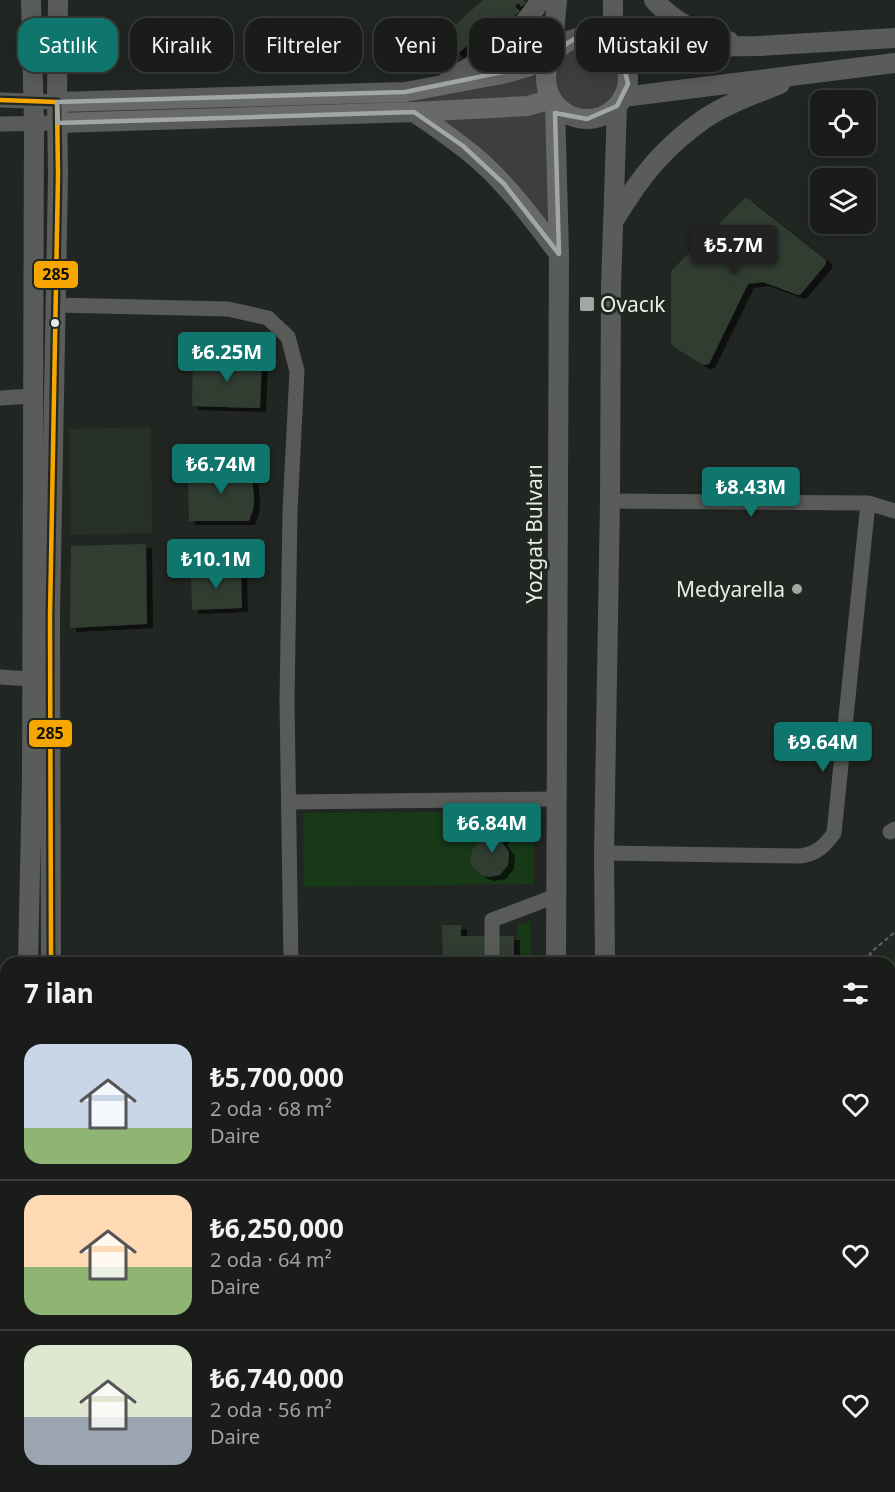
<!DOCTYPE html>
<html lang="tr">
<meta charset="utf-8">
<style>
body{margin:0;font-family:"Noto Sans",sans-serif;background:#272927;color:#f1f3f6;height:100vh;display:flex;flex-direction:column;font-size:22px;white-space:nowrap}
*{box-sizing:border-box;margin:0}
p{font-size:20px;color:#9fa1a2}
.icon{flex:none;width:33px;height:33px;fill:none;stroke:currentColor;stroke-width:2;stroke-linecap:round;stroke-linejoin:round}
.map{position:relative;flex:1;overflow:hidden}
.side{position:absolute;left:0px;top:957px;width:896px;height:536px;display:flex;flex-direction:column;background:#1a1c1a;border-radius:18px 18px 0 0;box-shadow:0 3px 15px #0003,0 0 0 2px #383a39}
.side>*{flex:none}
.hud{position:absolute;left:18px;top:18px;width:860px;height:54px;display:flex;gap:12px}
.controls{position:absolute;left:810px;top:90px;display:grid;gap:12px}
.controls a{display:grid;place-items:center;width:66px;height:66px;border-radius:12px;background:#1a1c1a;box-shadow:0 3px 15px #0003,0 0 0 2px #383a39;font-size:30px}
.price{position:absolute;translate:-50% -51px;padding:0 14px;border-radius:6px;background:#0f766e;color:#fff;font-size:20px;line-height:39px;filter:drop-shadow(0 2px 3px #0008)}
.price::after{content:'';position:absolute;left:50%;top:36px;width:18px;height:14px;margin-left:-9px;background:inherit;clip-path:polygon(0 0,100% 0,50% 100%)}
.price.active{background:#222;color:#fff}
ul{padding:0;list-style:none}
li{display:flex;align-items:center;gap:18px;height:150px;padding:0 24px}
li+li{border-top:2px solid #383a39}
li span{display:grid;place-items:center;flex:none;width:168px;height:120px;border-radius:18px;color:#555}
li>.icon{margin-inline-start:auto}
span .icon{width:72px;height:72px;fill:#fffc;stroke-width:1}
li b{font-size:26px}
h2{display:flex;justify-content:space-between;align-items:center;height:72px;padding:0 24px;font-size:26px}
.chip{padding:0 21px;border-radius:18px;background:#1a1c1a;box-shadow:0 3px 15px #0003,0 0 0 2px #383a39;font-size:21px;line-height:54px}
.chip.active{background:#0f766e;color:#fff}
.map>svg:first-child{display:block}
.built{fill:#273026}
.green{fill:#183918}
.building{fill:#333d33;filter:url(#shadow)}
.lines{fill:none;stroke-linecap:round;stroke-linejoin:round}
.path{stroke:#616361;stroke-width:2;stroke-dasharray:4.5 3;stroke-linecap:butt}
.minor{stroke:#595b59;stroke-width:15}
.major{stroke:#595c59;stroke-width:20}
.bus-1-casing{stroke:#212721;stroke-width:9}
.bus-1{stroke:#f7a600;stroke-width:4.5}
.marked{fill:#a3a7a3;fill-opacity:0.2;stroke:#a3a7a3;stroke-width:4.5;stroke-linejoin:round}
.poi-dot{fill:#a3a7a3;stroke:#212721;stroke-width:2}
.bus-dot{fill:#e8ece8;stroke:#212721;stroke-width:2}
.labels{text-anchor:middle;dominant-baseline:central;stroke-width:6;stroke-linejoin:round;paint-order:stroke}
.poi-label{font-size:21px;fill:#e8ece8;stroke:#212721;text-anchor:start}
.street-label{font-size:21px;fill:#e8ece8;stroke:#212721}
.line-badge{stroke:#212721;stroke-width:2}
.pale-badge-label{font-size:16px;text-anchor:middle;font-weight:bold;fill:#111}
</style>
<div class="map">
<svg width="895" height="1492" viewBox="0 0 895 1492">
<defs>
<filter id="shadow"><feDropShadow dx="6" dy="4" stdDeviation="0" flood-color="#0009"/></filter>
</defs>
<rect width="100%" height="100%" fill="#222622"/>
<!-- built -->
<path class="built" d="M151,427L152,533L71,535L69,429Z"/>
<!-- green -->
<path class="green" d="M534,811V884L304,887L303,813Z
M531,921V963H517V925Z
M895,955V1404L890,1385V965Z"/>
<!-- building -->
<path class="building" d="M483,0H523L526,3L521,7L518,3L515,6L520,11L472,52L467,46L458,54L442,37Z
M746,197L826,260V264L801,294L798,295L763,282L748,284L709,364L703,365L674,347L671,342V271Z
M193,358L262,360L260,408L192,406Z
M251,469L254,497L253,510L249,521H189L188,470Z
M146,544L147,624L70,628L71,546Z
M241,571L242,608L192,610L191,572Z
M504,822L509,823L512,830L511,834L504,837L501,841L509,852L508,865L500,875L488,877L481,875L472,866L470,860L473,848L483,839H496L498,833V826Z
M442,925H461V936H514V961L443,963Z"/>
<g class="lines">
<!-- path -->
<path class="path" d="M870,953L876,963
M866,963L870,953L895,932
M890,983L895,991
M890,1386L895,1403"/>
<!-- minor -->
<path class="minor" d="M0,100L57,102
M0,124L58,123
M55,305L228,309L268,318L288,337L297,371L290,511L287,701L291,963
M0,398L32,396
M610,501L868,503L895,511
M0,677L31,679
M289,802L556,799
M890,832L895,829
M604,853L801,856C817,853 824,847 834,833L868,503
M492,963V920L556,896
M281,1492V1486"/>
<!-- major -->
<path class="major" d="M654,0C674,22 700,35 729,41
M546 78a41 41 0 1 1 82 0a41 41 0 1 1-82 0Z
M606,41L613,23V0
M615,48L758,46L895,38
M552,56L557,0
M450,76C488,63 519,33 541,0
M623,97L895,63
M57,102L405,92L502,74L527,67L552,56
M555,105L559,254L556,963
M414,112C437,128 460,143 481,162C511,189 535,222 559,254
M58,123L414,112L528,106L551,99
M615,219C640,177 663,148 704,119C726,104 755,94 780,84
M28,963L32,779L34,124L31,0
M51,963L50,616L58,175L57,102L58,0
M605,963L604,853L610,501L611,287L617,106
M26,1486V1492
M50,1486V1492
M559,1492V1486
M608,1492V1486"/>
<defs>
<path id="bus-1" d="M0,100L57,102L58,175L50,616L51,963"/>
</defs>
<!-- bus-1 casing -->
<use href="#bus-1" class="bus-1-casing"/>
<!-- bus-1 -->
<use href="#bus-1" class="bus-1"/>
</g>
<!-- marked area -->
<path class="marked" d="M578,37L606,41L621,54L628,84L617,106L587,119L555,113L559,254L504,184L463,146L414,112L58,123L57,102L405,92L527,67Z"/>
<!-- markers -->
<g class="poi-dot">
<rect x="579" y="296" width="16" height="16" rx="3"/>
<circle cx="797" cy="589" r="6"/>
</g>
<circle class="bus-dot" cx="55" cy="323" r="5"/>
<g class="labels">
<!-- poi labels -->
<g class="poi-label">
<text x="600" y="304">Ovacık</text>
<text x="785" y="589" text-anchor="end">Medyarella</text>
</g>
<!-- street labels -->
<g class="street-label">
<text transform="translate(534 534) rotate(-90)">Yozgat Bulvarı</text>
</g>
</g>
<g class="line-badge">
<rect x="33" y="260" width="46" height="29" rx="6" fill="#f7a600"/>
<rect x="28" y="719" width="45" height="29" rx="6" fill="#f7a600"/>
</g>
<g class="pale-badge-label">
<text x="56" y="280">285</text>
<text x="50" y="739">285</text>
</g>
</svg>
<div class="controls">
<a><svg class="icon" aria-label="locate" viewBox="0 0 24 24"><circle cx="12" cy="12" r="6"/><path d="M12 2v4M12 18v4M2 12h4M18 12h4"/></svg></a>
<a><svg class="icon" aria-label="layers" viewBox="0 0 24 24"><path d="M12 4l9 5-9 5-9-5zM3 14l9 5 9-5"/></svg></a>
</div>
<b class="price active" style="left:734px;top:276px">₺5.7M</b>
<b class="price" style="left:227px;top:383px">₺6.25M</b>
<b class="price" style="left:221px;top:495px">₺6.74M</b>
<b class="price" style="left:751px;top:518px">₺8.43M</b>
<b class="price" style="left:216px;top:590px">₺10.1M</b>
<b class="price" style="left:823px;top:773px">₺9.64M</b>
<b class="price" style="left:492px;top:854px">₺6.84M</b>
<div class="hud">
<a class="chip active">Satılık</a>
<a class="chip">Kiralık</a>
<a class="chip">Filtreler</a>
<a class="chip">Yeni</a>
<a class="chip">Daire</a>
<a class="chip">Müstakil ev</a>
</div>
<section class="side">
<h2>7 ilan<svg class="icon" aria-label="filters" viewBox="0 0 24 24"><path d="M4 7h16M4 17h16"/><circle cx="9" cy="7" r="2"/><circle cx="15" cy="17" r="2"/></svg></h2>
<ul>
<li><span style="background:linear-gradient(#c9d6e8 70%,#8fb573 0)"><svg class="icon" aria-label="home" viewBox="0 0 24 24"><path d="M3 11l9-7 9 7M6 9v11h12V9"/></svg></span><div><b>₺5,700,000</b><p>2 oda · 68 m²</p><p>Daire</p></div><svg class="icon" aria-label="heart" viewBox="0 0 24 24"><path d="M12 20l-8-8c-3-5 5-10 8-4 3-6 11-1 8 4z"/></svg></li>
<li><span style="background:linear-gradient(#ffd9b3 60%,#8fb573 0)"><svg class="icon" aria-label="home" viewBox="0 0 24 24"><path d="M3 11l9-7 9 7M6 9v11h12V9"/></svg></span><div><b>₺6,250,000</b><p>2 oda · 64 m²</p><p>Daire</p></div><svg class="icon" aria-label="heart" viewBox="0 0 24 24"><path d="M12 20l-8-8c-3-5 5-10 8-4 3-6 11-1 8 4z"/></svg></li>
<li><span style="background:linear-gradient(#dfe7d0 60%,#9aa5b1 0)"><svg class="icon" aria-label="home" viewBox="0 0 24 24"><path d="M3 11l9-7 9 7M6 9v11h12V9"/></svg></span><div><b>₺6,740,000</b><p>2 oda · 56 m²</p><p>Daire</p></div><svg class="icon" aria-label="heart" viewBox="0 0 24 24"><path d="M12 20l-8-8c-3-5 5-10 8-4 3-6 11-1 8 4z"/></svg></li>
</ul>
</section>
</div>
